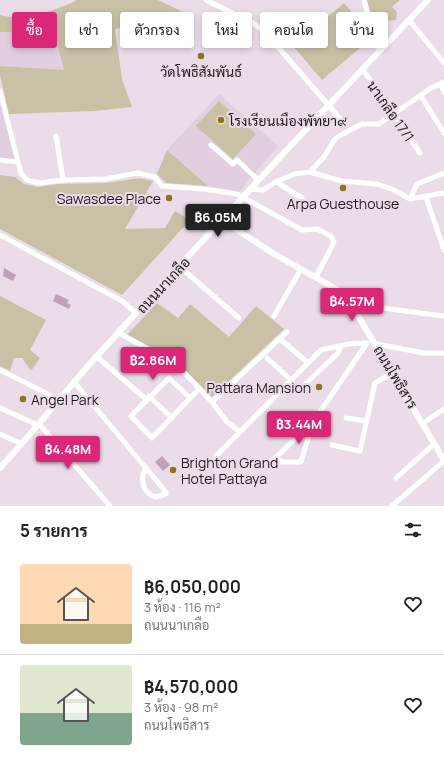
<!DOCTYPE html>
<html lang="th">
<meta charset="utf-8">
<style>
body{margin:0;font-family:Manrope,Sarabun,sans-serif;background:#f2f2f2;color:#222;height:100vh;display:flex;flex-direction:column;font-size:15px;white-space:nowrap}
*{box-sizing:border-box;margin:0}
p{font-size:13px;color:#767676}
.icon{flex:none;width:22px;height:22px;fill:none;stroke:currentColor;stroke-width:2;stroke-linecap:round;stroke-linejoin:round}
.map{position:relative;height:506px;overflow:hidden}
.side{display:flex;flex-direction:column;background:#fff;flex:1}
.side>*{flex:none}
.hud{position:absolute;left:12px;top:12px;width:420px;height:36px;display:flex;gap:8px}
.price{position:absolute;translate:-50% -34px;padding:0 9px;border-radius:4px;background:#db2777;color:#fff;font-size:13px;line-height:26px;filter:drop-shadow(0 1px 2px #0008)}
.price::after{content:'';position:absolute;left:50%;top:24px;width:12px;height:9px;margin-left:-6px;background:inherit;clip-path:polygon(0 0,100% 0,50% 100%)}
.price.selected{background:#222;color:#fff}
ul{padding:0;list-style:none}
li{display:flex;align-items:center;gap:12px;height:100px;padding:0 20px}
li+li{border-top:1px solid #e0e0e0}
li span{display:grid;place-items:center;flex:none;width:112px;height:80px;border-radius:4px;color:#555}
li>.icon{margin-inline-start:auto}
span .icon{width:48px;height:48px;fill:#fffc;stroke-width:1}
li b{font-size:17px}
h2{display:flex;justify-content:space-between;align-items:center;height:48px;padding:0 20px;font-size:17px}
.chip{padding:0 14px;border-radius:4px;background:#fff;box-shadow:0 2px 6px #0003;font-size:14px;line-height:36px}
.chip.selected{background:#db2777;color:#fff}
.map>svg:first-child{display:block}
.built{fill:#e1cedf}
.green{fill:#c9c1a6}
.water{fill:#bda2ba}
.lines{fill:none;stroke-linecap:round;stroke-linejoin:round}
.minor{stroke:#fff;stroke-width:5}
.tertiary{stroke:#fff;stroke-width:6}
.poi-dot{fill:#8c751a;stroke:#eadde9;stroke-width:1.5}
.labels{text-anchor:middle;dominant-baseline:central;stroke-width:4;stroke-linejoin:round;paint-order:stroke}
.poi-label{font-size:14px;fill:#201b1f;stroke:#eadde9;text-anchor:start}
.street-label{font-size:14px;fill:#201b1f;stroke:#eadde9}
</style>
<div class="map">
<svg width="444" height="506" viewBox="0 0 444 506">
<rect width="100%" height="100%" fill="#eadde9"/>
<!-- built -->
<path class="built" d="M0,32H54L64,71L0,66Z
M219,94L278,146L239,192L208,186L167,150Z
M0,99L16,160L0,158Z"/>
<!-- green -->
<path class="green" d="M76,0H158L187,14L115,29L122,79L132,107L95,111L9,114L0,75V66L64,70L54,32H0V15C26,22 50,11 74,2Z
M367,0H400L392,7L397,12L396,20L373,22Z
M344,3L373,37L322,80L293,46Z
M219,101L256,134L233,159L196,126Z
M167,150L208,186L166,183L157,174Z
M0,175L15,177L24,184L38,187L58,184L107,183L139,178L153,181L125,229L165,228L175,211L190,220L122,295L0,229Z
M0,296L46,320L30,350L40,358L31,371L22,358H14L10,371L0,366Z
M157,303L178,318L190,304L229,337L256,306L284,329L212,397L174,359L127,335Z"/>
<!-- water -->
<path class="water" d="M4,268L16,275L13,281L3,276Z
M56,294L69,300L67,303L71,305L69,309L53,301Z
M162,456L170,465L163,471L155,462Z"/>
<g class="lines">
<!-- minor -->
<path class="minor" d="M206,0L253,23L265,32L343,122
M364,0L376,45L381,50
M409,20L444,63
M362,69L395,113L396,117L420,153
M440,84L444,92
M0,91L18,162
M421,96L444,133
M56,136L63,180
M211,145L233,164L237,160L258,180
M0,160L18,162L21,173L27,180L39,183L63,180L105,179L138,173L155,177L162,186L203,189L237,194L302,230L317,229L331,236L334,242L332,246L316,277
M310,172L324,157L335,139L339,136L362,124H379L431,88L444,82
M277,181L281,185L302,198
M249,189L263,190L277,181L295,174L310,172L341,181L377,184L392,189L410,199L444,193
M426,197L444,250
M410,199L417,184L444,173
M0,235L122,301L136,313
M180,267L239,318
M351,304L444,316
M274,316L301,269
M119,333L177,365L212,402L287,332
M280,339L307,362
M376,344L424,353H444
M97,357L146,399
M267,358L291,380
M0,370L48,394L56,402
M74,382L166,492V494L156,497C143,494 139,479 146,468
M301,388L338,353L341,346
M149,396L172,418
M190,398L169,378L131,416L152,438L196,392
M212,402L227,422L239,431
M0,408L38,425
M346,418L366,421
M423,423L444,409
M39,424L110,506
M0,434L22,444
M332,445L360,451L375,383L393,373
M216,456L321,350L348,344L367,343
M276,458L281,462H301L313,422
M254,461H272L313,422L367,343
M396,478L434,444
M392,506L444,461"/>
<!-- tertiary -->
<path class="tertiary" d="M222,220L274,254L338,290L351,304L444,460
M0,468C33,432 63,394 96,357C205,237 316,118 428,0"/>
</g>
<!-- markers -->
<g class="poi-dot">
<circle cx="201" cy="56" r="4"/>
<circle cx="221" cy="120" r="4"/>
<circle cx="343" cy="188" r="4"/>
<circle cx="169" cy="198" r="4"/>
<circle cx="319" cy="387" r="4"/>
<circle cx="23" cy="399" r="4"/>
<circle cx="173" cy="470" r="4"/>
</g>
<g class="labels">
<!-- poi labels -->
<g class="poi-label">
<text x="201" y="71" text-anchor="middle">วัดโพธิสัมพันธ์</text>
<text x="229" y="120">โรงเรียนเมืองพัทยา๙</text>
<text x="161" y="198" text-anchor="end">Sawasdee Place</text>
<text x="343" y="203" text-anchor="middle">Arpa Guesthouse</text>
<text x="311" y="387" text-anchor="end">Pattara Mansion</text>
<text x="31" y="399">Angel Park</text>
<text x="181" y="462">Brighton Grand<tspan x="181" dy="16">Hotel Pattaya</tspan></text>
</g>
<!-- street labels -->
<g class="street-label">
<text transform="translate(391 111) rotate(55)">นาเกลือ 17/1</text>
<text transform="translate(163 285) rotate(-47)">ถนนนาเกลือ</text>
<text transform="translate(396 377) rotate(59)">ถนนโพธิสาร</text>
</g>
</g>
</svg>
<b class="price selected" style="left:218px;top:238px">฿6.05M</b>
<b class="price" style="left:352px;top:322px">฿4.57M</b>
<b class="price" style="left:153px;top:381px">฿2.86M</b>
<b class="price" style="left:299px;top:445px">฿3.44M</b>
<b class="price" style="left:68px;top:470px">฿4.48M</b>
<div class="hud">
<a class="chip selected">ซื้อ</a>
<a class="chip">เช่า</a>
<a class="chip">ตัวกรอง</a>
<a class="chip">ใหม่</a>
<a class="chip">คอนโด</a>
<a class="chip">บ้าน</a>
</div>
</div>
<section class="side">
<h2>5 รายการ<svg class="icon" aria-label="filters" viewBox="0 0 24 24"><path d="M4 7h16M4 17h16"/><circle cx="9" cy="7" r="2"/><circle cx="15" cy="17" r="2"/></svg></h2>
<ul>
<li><span style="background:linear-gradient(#ffd9b3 75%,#c2b280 0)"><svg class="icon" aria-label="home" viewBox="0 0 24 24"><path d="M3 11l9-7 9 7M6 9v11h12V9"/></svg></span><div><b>฿6,050,000</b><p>3 ห้อง · 116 m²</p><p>ถนนนาเกลือ</p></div><svg class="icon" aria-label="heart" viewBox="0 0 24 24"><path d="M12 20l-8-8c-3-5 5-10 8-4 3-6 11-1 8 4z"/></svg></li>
<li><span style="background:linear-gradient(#dfe7d0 60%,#7fa58c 0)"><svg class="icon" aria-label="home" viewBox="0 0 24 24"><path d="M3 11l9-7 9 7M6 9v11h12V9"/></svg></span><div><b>฿4,570,000</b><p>3 ห้อง · 98 m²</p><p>ถนนโพธิสาร</p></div><svg class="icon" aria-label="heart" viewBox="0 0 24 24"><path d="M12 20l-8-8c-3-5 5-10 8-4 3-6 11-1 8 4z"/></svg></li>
</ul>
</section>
